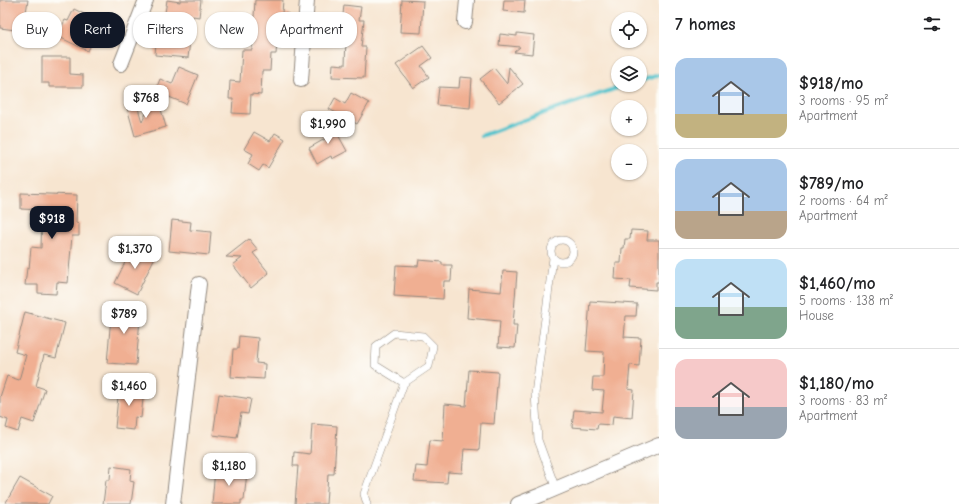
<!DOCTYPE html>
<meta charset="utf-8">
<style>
body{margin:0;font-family:"Comic Neue",sans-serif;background:#f6f6f6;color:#202124;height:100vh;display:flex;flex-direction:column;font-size:15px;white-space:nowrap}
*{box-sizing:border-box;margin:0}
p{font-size:13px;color:#757577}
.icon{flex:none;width:22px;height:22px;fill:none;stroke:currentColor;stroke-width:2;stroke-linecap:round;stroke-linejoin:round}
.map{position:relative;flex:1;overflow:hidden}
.drawer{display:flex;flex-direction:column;background:#fff;width:300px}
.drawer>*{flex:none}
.hud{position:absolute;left:12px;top:12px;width:380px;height:36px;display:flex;gap:8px}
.fabs{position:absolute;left:611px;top:12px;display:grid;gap:8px}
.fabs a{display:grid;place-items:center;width:36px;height:36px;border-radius:50%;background:#fff;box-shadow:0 1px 3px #0004;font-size:20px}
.price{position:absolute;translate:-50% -34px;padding:0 9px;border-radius:8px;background:#fff;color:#222;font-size:13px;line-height:26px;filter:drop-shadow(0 1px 2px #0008)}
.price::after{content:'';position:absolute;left:50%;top:24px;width:12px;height:9px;margin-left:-6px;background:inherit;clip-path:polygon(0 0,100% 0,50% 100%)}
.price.selected{background:#111827;color:#fff}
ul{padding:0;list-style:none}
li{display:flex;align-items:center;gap:12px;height:100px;padding:0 16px}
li+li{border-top:1px solid #e0e0e0}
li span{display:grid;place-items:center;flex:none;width:112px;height:80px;border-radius:12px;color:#555}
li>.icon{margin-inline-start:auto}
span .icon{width:48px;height:48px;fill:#fffc;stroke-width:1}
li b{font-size:17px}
h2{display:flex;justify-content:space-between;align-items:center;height:48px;padding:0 16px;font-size:17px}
.chip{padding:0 14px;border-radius:16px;background:#fff;box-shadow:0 1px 3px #0004;font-size:14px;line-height:36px}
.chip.selected{background:#111827;color:#fff}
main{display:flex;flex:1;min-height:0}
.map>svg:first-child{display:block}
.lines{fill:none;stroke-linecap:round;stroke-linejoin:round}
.stream{stroke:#57c4cd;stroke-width:4}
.building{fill:#f0af92}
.lane-casing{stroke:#91887e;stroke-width:8}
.street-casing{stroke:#91887e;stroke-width:16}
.lane{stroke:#fff;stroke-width:7}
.street{stroke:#fff;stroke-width:14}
</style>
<main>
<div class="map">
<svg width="659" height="504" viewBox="0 0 659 504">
<rect width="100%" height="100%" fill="#fdfcf7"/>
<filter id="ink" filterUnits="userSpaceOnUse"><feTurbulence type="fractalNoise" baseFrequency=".025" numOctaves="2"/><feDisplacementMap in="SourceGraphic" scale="8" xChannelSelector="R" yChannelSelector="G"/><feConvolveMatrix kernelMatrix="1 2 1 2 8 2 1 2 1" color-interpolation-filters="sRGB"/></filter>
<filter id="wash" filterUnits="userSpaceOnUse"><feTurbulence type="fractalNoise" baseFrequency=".012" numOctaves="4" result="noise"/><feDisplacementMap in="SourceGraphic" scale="16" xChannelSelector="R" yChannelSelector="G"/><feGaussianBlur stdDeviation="0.9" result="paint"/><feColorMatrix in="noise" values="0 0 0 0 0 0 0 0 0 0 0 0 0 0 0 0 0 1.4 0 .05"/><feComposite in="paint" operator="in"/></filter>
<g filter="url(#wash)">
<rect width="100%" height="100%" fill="#f7e5d0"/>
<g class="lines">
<!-- stream -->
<path class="stream" d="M640,81L659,75
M481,136L558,108L626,85"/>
</g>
<g id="blocks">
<!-- building -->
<path class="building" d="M0,0H28L23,31L0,28Z
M167,0L180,2V0H201L199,17L193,16L188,58L155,55L156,42L170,44L173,14L165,13Z
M255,0H283L282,13L289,14L288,31L278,30L276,54H271L270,71H262L261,95L251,94L250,114L232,113L233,99H229L230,81L240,82L242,50H252Z
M402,0L423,1L421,33L400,32Z
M504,0H525L524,13L503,11Z
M344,5L361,7L359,20H364L361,47H366L364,78L332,77L333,64L345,65L346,37L330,35L331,23L342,24Z
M74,9L90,17L82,35L93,40L88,51L57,36L65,20L68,21Z
M517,33L534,35L532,54L514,52L520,47L499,45L500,34L517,36Z
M423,46L432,58L421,66L429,77L413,88L396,65Z
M42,57H70V74L83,75V87H49V83H42Z
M179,67L198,75L186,104L157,92V87L160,79L172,84Z
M509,67L523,84L499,103L480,79L494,68L507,84Z
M460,77L472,78L470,108L437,105L439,87L459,88Z
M351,93L369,103L357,124L329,109L335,98L345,104Z
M136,101L142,122L148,109L160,106L166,127L135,136L126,104Z
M331,122L347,151L332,159L331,156L317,164L309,148L325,139L319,128Z
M254,132L270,141L275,133L285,139L268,168L263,165L259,171L248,164L253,154L244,149Z
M21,193L77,195L76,223L79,224V236H72L68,283L57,282L56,294L38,293V285H25L27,268L29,269L31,247L41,248L42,210L21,209Z
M172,220L191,222L190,230L211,232L209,255L169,251Z
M631,230L648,231L647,240H659V282H656V290L630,288L631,280L615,279L616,263H621L622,248H624L625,239H630Z
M249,239L258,250L253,253L269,273L251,288L233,265L242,258L226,257Z
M133,246L155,257L137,294L115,283Z
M419,260L442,262V265H452L451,281H444L443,299L394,296L396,265L418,266Z
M503,271L517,272L513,325H517L515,348L498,347L500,321L467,318L469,289L501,292Z
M590,301L637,304L636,316H626L624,337L641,338L639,366L630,365L628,389L634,390L632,418L613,416L612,425L598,424L597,429L572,427L574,410L602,412L604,391L592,390L593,377H603L604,352L586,351Z
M112,305L141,307L136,365L107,363Z
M25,312L65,323L56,358L44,355L36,386L45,389L34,423L22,419L18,432L6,428L8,420L0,417V397L7,376L19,380L26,355L15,352Z
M239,336L258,338L256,363L265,364L264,379L231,377L233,349H238Z
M469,370L498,372L494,424L481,423L479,450L464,449L462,473L448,472L447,483L414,481L416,466L427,467L430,440L443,441L445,404L466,406Z
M119,386L144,389L141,418L135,417L134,430L115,428Z
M219,394L251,399L248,414L241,413L237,438L213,435Z
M312,424L337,426L334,474H328L326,504H295L298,466H293L294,452L310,454Z
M111,466L131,469L130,481L134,482L131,504H103L106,480H110Z
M215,469L247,472L244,500H241V504H212Z
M20,478L52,496L48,504H5Z"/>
</g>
</g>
<g filter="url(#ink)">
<use href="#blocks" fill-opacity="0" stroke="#91887e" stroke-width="1"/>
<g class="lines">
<defs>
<path id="lane" d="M551 251a11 11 0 1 1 22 0a11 11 0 1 1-22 0Z
M553,258L535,394L538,440L556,489
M367,504L364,494L404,383L429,366L433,346L423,336L394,333L376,346L375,365L404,383"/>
<path id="street" d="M465,22L467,0
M121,64L146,0
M301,80L307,0
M173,504L199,284
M518,504L541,495L659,445"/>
</defs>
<!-- lane casing -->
<use href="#lane" class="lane-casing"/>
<!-- street casing -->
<use href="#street" class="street-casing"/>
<!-- lane -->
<use href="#lane" class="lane"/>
<!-- street -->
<use href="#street" class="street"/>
</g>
</g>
</svg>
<div class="fabs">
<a><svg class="icon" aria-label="locate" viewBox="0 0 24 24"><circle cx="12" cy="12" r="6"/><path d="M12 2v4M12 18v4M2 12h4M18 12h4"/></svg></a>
<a><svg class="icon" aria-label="layers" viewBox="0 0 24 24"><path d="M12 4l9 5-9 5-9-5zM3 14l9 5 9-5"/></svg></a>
<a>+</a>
<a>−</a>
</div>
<b class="price" style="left:146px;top:119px">$768</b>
<b class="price" style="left:328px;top:145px">$1,990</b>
<b class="price selected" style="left:52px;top:240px">$918</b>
<b class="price" style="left:135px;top:270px">$1,370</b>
<b class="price" style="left:124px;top:335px">$789</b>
<b class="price" style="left:129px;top:407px">$1,460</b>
<b class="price" style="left:229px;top:487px">$1,180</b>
<div class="hud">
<a class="chip">Buy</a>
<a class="chip selected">Rent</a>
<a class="chip">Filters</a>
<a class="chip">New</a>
<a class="chip">Apartment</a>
</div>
</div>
<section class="drawer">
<h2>7 homes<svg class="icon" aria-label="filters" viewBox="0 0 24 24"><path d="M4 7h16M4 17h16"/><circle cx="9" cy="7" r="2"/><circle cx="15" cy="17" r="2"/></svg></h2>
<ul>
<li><span style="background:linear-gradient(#a9c7e8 70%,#c2b280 0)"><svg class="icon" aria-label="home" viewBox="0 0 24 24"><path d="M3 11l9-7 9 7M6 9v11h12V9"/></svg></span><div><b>$918/mo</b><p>3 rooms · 95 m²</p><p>Apartment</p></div></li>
<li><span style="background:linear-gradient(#a9c7e8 65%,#b9a48a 0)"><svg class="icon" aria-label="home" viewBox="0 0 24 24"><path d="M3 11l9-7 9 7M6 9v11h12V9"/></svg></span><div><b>$789/mo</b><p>2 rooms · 64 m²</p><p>Apartment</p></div></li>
<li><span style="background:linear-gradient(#bfe0f5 60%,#7fa58c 0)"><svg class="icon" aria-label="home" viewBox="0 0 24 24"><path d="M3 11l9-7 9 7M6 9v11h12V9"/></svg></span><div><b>$1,460/mo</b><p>5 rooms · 138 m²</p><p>House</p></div></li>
<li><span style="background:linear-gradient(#f6c9c9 60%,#9aa5b1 0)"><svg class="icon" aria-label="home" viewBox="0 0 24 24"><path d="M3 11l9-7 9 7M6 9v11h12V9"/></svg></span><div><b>$1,180/mo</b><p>3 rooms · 83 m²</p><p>Apartment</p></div></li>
</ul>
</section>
</main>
